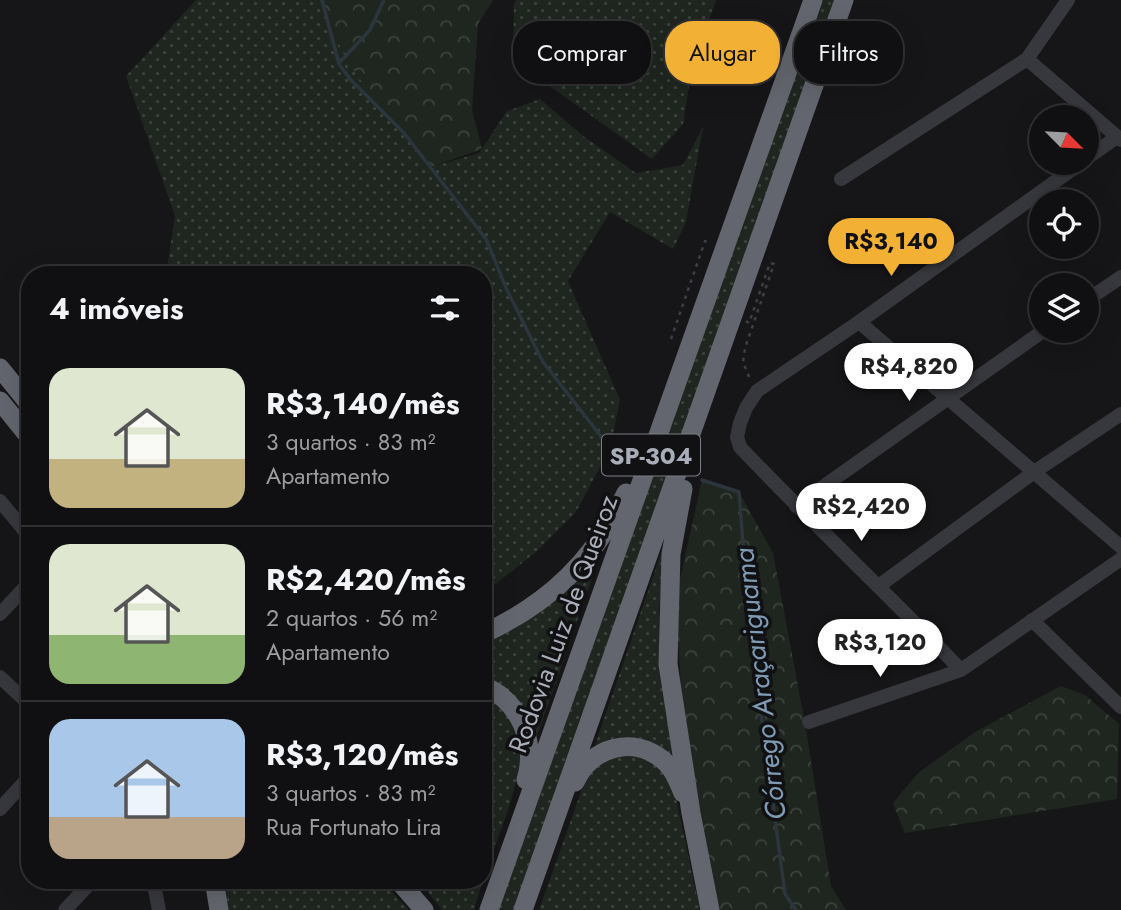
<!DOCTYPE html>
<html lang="pt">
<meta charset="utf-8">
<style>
body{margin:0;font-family:Jost,sans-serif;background:#19191b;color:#f1f3f6;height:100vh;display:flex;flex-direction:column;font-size:26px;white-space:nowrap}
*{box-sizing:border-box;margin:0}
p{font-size:23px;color:#9c9d9f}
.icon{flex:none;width:38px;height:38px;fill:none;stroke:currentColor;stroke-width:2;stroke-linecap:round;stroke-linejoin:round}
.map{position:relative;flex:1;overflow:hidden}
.drawer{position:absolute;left:21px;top:266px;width:471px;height:623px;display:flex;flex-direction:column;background:#101012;border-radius:28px;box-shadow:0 7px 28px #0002,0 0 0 2px #303032}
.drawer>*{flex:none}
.guide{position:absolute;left:513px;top:21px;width:502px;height:63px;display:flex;gap:14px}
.needle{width:46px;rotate:114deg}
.buttons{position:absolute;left:1029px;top:105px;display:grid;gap:14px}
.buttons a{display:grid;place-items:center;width:70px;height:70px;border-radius:50%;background:#101012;box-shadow:0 7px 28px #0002,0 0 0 2px #303032;font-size:35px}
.price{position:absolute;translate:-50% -60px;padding:0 16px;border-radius:24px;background:#fff;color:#222;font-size:23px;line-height:46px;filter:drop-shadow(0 2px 4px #0008)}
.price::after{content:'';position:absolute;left:50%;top:42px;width:21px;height:16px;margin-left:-10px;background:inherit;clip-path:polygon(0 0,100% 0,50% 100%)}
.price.active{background:#f2b134;color:#111}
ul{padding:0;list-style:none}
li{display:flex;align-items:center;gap:21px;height:175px;padding:0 28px}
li+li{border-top:2px solid #303032}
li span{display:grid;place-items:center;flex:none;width:196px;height:140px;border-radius:21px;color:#555}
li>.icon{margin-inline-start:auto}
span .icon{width:84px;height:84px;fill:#fffc;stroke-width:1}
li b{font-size:30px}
h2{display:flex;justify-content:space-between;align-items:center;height:84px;padding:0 28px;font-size:30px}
.chip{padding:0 24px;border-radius:28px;background:#101012;box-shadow:0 7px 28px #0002,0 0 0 2px #303032;font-size:24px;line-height:63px}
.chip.active{background:#f2b134;color:#111}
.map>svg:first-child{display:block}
.grass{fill:url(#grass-dots)}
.forest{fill:url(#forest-crowns)}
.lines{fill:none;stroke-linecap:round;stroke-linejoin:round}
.stream{stroke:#2c353c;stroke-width:3.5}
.path{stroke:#3d3f44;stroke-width:2.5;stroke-dasharray:3.5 5;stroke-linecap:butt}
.minor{stroke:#37383d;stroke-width:14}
.highway{stroke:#63666e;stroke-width:19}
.labels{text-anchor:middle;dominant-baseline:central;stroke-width:7;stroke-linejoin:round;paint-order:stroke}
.shield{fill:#111113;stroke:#7b7e86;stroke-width:2}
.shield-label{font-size:24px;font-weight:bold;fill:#a8adb8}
.street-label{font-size:26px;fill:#a8adb8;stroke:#111113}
.water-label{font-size:28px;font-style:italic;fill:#7f9bb3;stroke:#111113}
</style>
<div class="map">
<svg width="1121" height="910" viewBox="0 0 1121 910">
<defs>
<pattern id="grass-dots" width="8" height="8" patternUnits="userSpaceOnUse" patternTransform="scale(1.75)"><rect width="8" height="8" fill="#1e261f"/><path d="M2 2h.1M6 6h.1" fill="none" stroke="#3c433d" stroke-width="1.8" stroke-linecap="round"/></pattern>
<pattern id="forest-crowns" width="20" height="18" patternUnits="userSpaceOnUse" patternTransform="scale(1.75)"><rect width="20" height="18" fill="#1e261f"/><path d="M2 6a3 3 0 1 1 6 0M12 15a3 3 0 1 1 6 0" fill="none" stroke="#3c433d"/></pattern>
</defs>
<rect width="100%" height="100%" fill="#161618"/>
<!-- grass -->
<path class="grass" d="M196,0H320L345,57L431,167L479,153L507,111L540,99L583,136L636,173L683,165L703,127L686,222L673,249L610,212L568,281L620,400L610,448L576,512L537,551L487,591L483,592V275H166L175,216L126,76Z
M517,0H716L692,67L683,124L652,159L537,77L513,56L514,3Z
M821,0H835L516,910H498Z
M606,538L535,742L483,678V638Z
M664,545L659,611V655L673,754L671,757L630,738L618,737L595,745Z
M483,692C499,706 513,718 520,738C529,766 493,849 483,880Z
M632,753L656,763L674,789L700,910H539L587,775L609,757Z
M221,880H381L409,910H227Z
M418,880H483L474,910H442Z"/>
<!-- forest -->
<path class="forest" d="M320,0H493L478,24L472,110L482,149L431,167L380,109L345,57Z
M702,480L739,492L773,553L805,723L831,886L846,910H719L683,727L676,597Z
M1061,686L1085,695L1119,724L1117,799L905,833L893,803L918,773L975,732Z"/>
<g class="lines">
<!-- stream -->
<path class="stream" d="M322,0L339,64L350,79L404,133L486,239L507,290L543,362L610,448
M339,63L370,30L384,0
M702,480L739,492L749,622L785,894L796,910"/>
<!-- path -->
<path class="path" d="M746,321L749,323L770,263L774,264L745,348L743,362L750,379
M671,339L705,241L710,244"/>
<!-- minor -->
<path class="minor" d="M1027,59L1121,140
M1087,158L1117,137
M841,179L1027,59L1068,0
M1087,300L1121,277
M859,322L1121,547
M0,501L30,537
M796,506L1043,331
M880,585L1034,472L1121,414
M0,614L30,582
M1032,620L1121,707
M961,670C889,595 812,523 740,447L737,437L740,423L746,408L757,391L859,322L1081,163
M0,677L30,705
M809,722L961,670L1121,559
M0,809L30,776
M153,880L159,910
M65,910L93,880"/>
<!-- highway -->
<path class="highway" d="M0,368L30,405
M0,401L30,438
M683,489L671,554L668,664L691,813L710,910
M483,634C550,603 595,559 626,493
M483,686C520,700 537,744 526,780
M575,782C591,747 633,735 663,760C673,768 678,781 683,793
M214,880L219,910
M398,880L424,910
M489,910L813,0
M523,910L844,0"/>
</g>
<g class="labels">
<!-- shield labels -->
<rect class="shield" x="602" y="434.5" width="98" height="41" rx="5"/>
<g class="shield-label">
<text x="651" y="455">SP-304</text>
</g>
<!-- street labels -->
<g class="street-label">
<text transform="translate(563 624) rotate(-70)">Rodovia Luiz de Queiroz</text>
</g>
<!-- water labels -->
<g class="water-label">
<text transform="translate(760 684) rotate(-97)">Córrego Araçariguama</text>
</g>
</g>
</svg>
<div class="buttons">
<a><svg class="needle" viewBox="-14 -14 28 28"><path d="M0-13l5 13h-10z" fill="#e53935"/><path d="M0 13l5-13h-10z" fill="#9c9d9f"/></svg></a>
<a><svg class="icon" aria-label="locate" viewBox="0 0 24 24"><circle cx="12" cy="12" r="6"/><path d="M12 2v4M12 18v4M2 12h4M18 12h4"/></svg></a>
<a><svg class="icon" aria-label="layers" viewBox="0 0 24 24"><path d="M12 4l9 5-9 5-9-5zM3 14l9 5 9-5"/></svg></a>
</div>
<b class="price active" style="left:891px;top:278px">R$3,140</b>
<b class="price" style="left:909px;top:403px">R$4,820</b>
<b class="price" style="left:861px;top:543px">R$2,420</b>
<b class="price" style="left:880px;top:679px">R$3,120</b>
<div class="guide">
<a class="chip">Comprar</a>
<a class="chip active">Alugar</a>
<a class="chip">Filtros</a>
</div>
<section class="drawer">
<h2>4 imóveis<svg class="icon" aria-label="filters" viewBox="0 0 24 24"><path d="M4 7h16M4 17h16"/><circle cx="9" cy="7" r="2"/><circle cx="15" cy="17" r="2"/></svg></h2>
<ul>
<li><span style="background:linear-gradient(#dfe7d0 65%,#c2b280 0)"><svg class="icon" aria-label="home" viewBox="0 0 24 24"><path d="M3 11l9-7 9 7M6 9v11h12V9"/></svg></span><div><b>R$3,140/mês</b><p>3 quartos · 83 m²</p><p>Apartamento</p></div></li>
<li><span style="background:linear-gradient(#dfe7d0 65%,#8fb573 0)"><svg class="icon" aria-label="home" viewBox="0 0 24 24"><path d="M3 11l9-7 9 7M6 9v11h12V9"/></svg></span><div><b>R$2,420/mês</b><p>2 quartos · 56 m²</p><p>Apartamento</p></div></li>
<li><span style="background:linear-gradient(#a9c7e8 70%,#b9a48a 0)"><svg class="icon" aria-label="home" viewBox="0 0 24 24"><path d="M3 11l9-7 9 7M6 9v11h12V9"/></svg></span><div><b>R$3,120/mês</b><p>3 quartos · 83 m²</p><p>Rua Fortunato Lira</p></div></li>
</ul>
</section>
</div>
